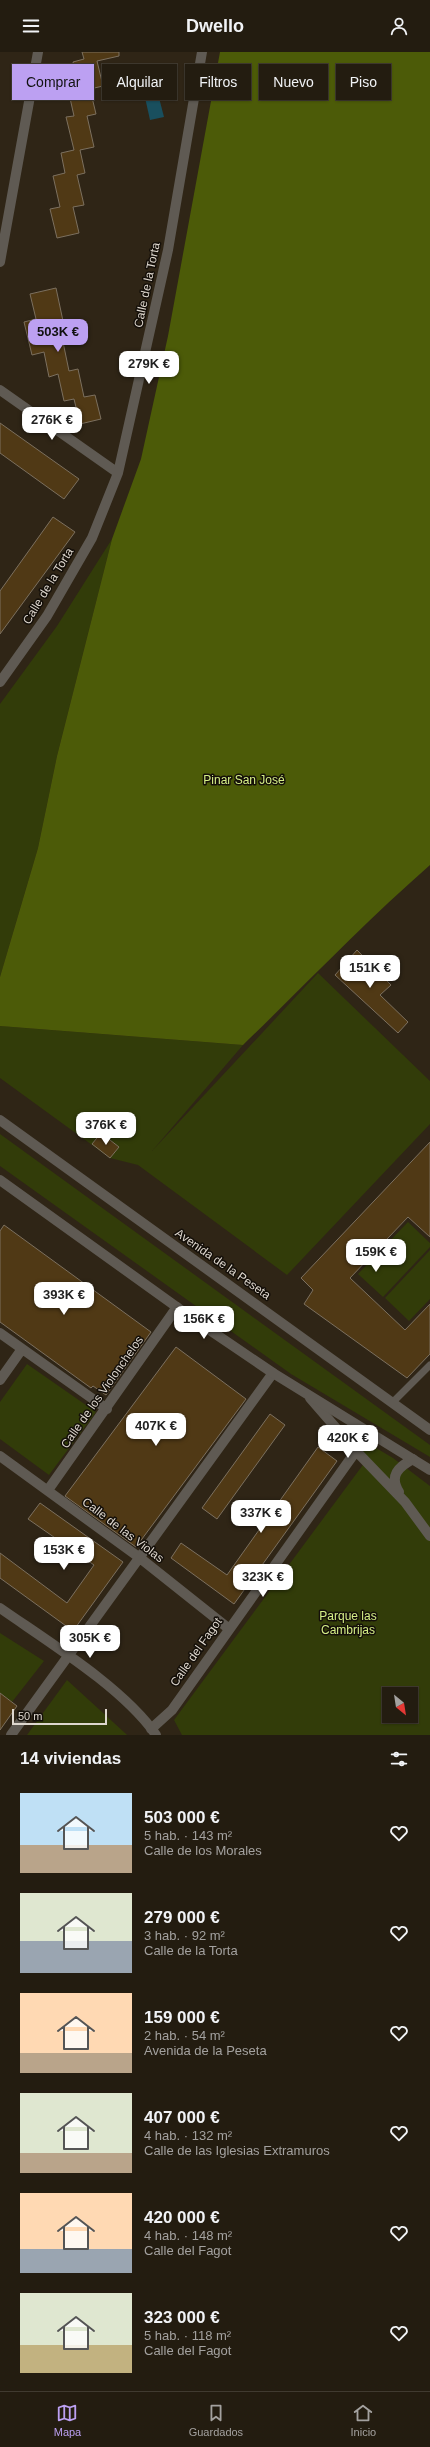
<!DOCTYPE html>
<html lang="es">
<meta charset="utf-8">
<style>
body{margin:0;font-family:Helvetica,sans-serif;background:#2f291e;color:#f1f3f6;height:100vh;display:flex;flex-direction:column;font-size:15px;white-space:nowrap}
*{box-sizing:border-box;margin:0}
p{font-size:13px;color:#a3a19f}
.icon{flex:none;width:22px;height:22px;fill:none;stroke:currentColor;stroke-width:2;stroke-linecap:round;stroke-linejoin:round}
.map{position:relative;height:1683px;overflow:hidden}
.sheet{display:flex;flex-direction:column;background:#231c10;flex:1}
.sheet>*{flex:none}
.guide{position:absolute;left:12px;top:12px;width:406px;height:36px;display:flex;gap:8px}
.needle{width:26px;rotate:150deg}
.tools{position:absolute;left:382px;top:1635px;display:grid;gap:8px}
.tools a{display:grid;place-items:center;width:36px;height:36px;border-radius:0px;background:#231c10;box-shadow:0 1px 3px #0004,0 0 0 1px #403a30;font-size:20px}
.scale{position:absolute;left:12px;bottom:10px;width:95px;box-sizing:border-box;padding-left:4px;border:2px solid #ded7ce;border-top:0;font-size:11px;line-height:14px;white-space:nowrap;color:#ded7ce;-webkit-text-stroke:3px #140f09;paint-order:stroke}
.price{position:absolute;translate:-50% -34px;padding:0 9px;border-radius:8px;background:#fff;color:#222;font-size:13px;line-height:26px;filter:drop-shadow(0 1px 2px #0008)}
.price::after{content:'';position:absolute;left:50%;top:24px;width:12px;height:9px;margin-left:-6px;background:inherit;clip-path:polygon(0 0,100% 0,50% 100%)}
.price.selected{background:#bca0f2;color:#111}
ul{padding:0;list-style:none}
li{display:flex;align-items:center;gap:12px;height:100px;padding:0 20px}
li span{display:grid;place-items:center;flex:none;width:112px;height:80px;border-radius:0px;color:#555}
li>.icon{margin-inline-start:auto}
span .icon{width:48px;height:48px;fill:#fffc;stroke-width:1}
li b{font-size:17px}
h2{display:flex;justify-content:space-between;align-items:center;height:48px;padding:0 20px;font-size:17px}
.chip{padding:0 14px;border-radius:0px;background:#231c10;box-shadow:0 1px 3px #0004,0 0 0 1px #403a30;font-size:14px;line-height:36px}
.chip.selected{background:#bca0f2;color:#111}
header{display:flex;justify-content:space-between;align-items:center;height:52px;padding:0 20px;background:#231c10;font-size:18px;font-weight:700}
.menu{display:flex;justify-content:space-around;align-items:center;height:56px;border-top:1px solid #403a30;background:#231c10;font-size:11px;color:#a3a19f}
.menu a{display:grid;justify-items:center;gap:2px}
.menu .selected{color:#bca0f2}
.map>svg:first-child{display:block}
.green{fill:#323c09;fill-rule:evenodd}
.forest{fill:#4c5b08}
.water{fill:#194f5e}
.building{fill:#503915;stroke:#7c705f}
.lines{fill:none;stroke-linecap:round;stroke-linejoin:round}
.service{stroke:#5f5a53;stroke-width:7}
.minor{stroke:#5f5a53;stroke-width:10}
.tertiary{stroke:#5f5a53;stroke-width:10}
.labels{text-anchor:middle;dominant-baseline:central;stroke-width:3;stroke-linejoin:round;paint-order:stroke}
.street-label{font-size:12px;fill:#ded7ce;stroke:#140f09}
.park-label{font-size:12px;fill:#d5ee87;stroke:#140f09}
</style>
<header><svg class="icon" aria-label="menu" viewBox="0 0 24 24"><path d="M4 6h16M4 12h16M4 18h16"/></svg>Dwello<svg class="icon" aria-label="person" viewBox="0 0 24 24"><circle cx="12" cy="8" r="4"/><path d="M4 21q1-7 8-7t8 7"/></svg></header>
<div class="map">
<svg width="430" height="1683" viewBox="0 0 430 1683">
<rect width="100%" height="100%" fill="#2f2516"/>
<!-- green -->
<path class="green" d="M112,487L57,704L38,796L0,925V652L57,574Z
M318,921L430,1029V1072L287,1223L138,1113L110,1106L0,1026V974L243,993L152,1099Z
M0,1082L430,1393V1405L291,1322L0,1114Z
M408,1170L430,1191V1195L383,1245L358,1222Z
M430,1198V1247L409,1269L385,1246Z
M27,1312L96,1360L49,1423L0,1387V1350Z
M344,1377L393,1406L430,1434V1683H182L174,1668L368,1406ZM389,1642H411V1664H389Z
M0,1581L44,1609L12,1650L0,1641Z
M67,1628L125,1681L127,1683H27Z"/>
<!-- forest -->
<path class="forest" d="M220,0H430V813C365,870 305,933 243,993L0,974V925L38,796L57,704L112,487L141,407L168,284Z"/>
<!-- water -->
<path class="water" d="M157,38L164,65L150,68L144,41Z"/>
<!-- building -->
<path class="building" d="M82,0H119V4L97,9L103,34L90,37L96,62L87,64L94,95L80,98L85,121L77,123L84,153L73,155L79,181L57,186L50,157L60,155L53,124L65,121L61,101L74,98L66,65L74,64L68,37L79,35L73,10L84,7Z
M56,236L63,269L52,271L57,291L63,290L69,319L78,317L84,345L95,343L101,367L80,372L74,347L64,349L58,322L49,325L44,300L32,303L24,270L36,267L30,242Z
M0,371L79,427L64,447L0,401Z
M53,465L75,480L0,582V539Z
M357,898L391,933L380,943L408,970L398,981L335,923Z
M101,1081L119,1095L110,1106L92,1092Z
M430,1090V1185L408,1165L350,1226L405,1278L430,1252V1302L407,1326L304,1252L313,1238L301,1226Z
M4,1173L151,1280L106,1343L93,1334L91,1336L0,1270V1179Z
M176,1295L246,1347L136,1495L65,1444Z
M270,1362L285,1373L217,1467L202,1456Z
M318,1395L337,1409L234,1552L171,1506L181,1491L227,1523Z
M40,1451L123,1510L73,1579L0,1526V1501L67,1551L94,1513L28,1467Z
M0,1641L17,1654L0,1678Z"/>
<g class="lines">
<!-- service -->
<path class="service" d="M392,1351L430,1313"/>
<!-- minor -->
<path class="minor" d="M0,210L38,0
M0,338L118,421
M0,630L47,564L92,486L118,421L168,198L202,0
M0,1281L107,1357
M0,1328L22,1297
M310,1346L356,1399L405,1450L430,1484
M0,1404L140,1506L228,1576
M48,1438L177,1255
M399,1440C389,1424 398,1415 413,1407
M0,1556C47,1589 124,1636 156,1683
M151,1677L172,1658L356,1399
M11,1683L273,1321"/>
<!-- tertiary -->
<path class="tertiary" d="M0,1068L430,1378
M0,1128L192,1266L273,1321L430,1418"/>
</g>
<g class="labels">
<!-- street labels -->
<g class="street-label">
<text transform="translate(147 233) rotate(-78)">Calle de la Torta</text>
<text transform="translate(48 534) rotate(-59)">Calle de la Torta</text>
<text transform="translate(223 1212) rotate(35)">Avenida de la Peseta</text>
<text transform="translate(102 1340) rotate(-55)">Calle de los Violonchelos</text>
<text transform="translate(123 1478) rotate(37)">Calle de las Violas</text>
<text transform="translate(196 1600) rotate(-55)">Calle del Fagot</text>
</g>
<!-- park labels -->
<g class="park-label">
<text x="244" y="728">Pinar San José</text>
<text x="348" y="1564">Parque las<tspan x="348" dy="14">Cambrijas</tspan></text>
</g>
</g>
</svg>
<div class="tools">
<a><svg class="needle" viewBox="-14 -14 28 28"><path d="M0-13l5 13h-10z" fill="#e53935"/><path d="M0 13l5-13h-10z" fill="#a3a19f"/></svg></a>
</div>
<div class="scale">50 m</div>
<b class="price selected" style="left:58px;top:301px">503K €</b>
<b class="price" style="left:149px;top:333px">279K €</b>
<b class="price" style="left:52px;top:389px">276K €</b>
<b class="price" style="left:370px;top:937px">151K €</b>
<b class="price" style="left:106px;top:1094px">376K €</b>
<b class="price" style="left:376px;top:1221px">159K €</b>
<b class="price" style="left:64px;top:1264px">393K €</b>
<b class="price" style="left:204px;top:1288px">156K €</b>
<b class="price" style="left:156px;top:1395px">407K €</b>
<b class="price" style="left:348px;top:1407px">420K €</b>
<b class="price" style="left:261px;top:1482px">337K €</b>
<b class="price" style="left:64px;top:1519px">153K €</b>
<b class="price" style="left:263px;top:1546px">323K €</b>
<b class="price" style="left:90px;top:1607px">305K €</b>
<div class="guide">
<a class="chip selected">Comprar</a>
<a class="chip">Alquilar</a>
<a class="chip">Filtros</a>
<a class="chip">Nuevo</a>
<a class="chip">Piso</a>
</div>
</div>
<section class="sheet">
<h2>14 viviendas<svg class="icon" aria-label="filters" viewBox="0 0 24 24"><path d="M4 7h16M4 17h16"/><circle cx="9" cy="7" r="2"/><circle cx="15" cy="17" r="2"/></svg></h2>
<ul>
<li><span style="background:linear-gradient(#bfe0f5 65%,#b9a48a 0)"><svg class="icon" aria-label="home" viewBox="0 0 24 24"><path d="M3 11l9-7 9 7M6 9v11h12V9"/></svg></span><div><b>503 000 €</b><p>5 hab. · 143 m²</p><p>Calle de los Morales</p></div><svg class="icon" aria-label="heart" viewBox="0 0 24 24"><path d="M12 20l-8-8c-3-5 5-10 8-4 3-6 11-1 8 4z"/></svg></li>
<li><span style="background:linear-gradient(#dfe7d0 60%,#9aa5b1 0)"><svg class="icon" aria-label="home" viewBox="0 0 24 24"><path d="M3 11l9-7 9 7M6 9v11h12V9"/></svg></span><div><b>279 000 €</b><p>3 hab. · 92 m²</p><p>Calle de la Torta</p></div><svg class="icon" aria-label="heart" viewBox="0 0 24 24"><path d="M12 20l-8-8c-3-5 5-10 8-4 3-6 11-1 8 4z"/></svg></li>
<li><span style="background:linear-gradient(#ffd9b3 75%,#b9a48a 0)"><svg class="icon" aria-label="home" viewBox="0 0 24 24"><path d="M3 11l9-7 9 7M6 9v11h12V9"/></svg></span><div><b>159 000 €</b><p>2 hab. · 54 m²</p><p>Avenida de la Peseta</p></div><svg class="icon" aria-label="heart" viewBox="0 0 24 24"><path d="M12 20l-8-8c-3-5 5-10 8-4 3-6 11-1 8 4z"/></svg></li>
<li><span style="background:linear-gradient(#dfe7d0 75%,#b9a48a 0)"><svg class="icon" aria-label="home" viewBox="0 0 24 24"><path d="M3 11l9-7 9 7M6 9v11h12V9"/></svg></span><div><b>407 000 €</b><p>4 hab. · 132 m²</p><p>Calle de las Iglesias Extramuros</p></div><svg class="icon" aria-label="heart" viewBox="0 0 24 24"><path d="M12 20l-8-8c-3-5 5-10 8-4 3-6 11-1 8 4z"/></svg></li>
<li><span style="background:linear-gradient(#ffd9b3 70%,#9aa5b1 0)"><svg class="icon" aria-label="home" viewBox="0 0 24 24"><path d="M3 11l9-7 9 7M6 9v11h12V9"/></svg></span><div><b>420 000 €</b><p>4 hab. · 148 m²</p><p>Calle del Fagot</p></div><svg class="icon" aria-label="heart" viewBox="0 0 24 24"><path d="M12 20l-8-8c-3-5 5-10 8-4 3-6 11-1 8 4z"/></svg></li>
<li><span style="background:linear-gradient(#dfe7d0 65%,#c2b280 0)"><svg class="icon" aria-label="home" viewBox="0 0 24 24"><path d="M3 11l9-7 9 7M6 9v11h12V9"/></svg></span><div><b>323 000 €</b><p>5 hab. · 118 m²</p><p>Calle del Fagot</p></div><svg class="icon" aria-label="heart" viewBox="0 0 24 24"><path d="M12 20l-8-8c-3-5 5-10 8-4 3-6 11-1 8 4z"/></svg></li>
</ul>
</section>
<nav class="menu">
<a class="selected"><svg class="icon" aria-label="map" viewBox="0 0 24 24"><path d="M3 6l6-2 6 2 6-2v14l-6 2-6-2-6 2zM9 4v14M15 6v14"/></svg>Mapa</a>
<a><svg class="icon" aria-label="saved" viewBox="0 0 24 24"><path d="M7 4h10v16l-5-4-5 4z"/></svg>Guardados</a>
<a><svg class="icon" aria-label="home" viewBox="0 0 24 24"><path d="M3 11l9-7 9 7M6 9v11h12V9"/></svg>Inicio</a>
</nav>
